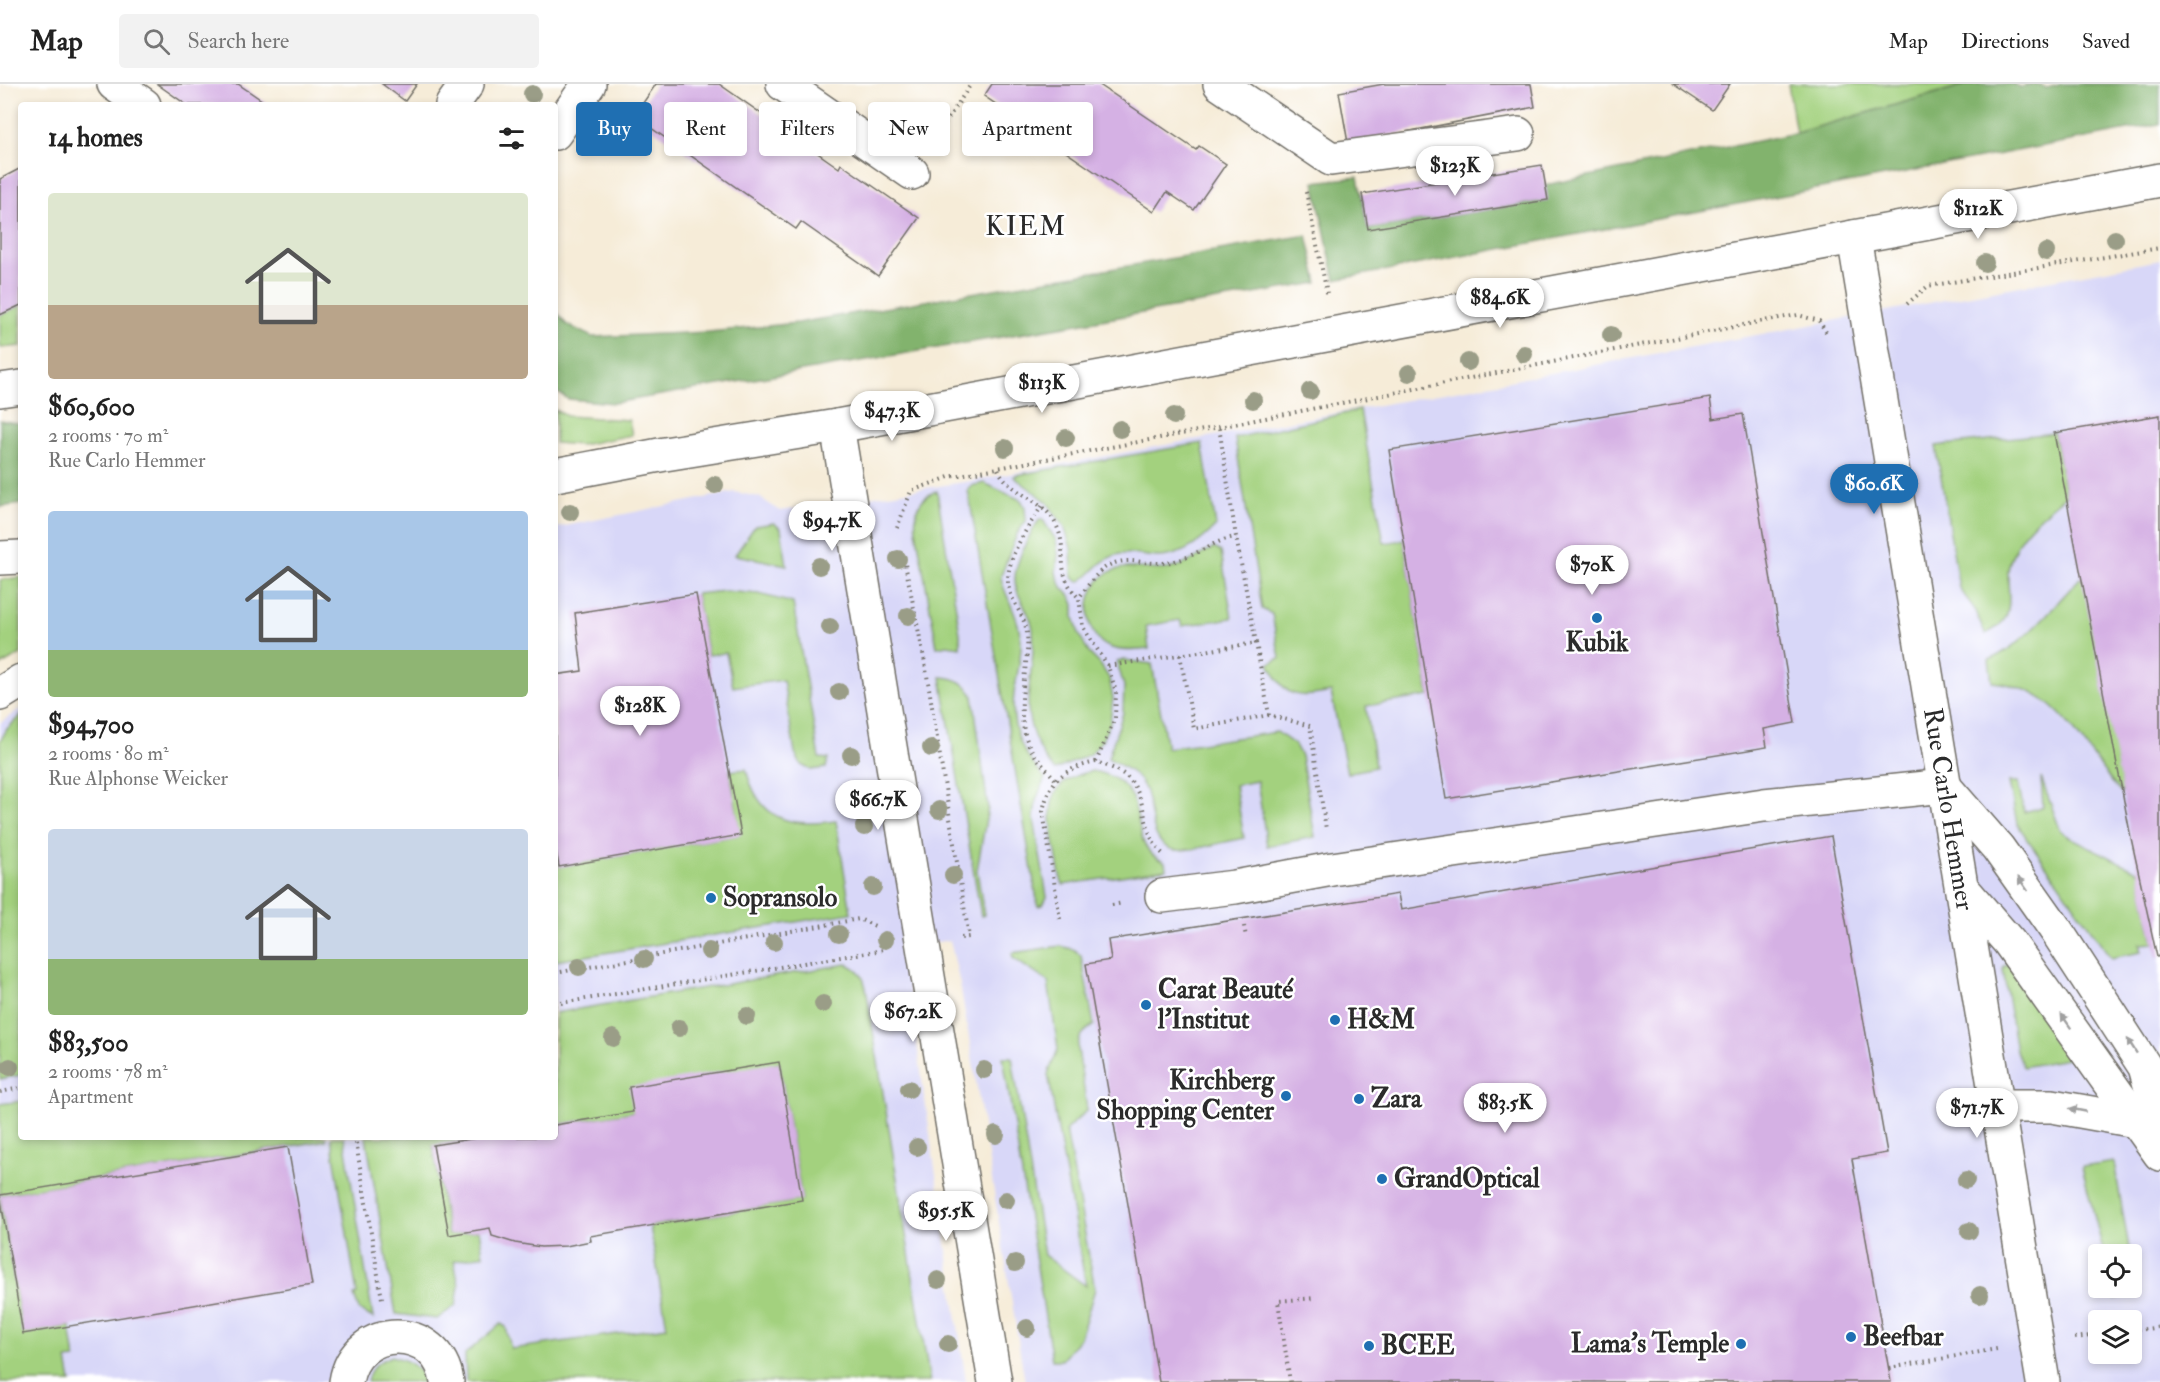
<!DOCTYPE html>
<meta charset="utf-8">
<style>
body{margin:0;font-family:"IM FELL Double Pica",serif;background:#f2f2f2;color:#222;height:100vh;display:flex;flex-direction:column;font-size:22px;white-space:nowrap}
*{box-sizing:border-box;margin:0}
p{font-size:20px;color:#767676}
.icon{flex:none;width:33px;height:33px;fill:none;stroke:currentColor;stroke-width:2;stroke-linecap:round;stroke-linejoin:round}
.map{position:relative;flex:1;overflow:hidden}
.side{position:absolute;left:18px;top:18px;width:540px;height:1038px;display:flex;flex-direction:column;background:#fff;border-radius:6px;box-shadow:0 3px 9px #0003}
.side>*{flex:none}
.hud{position:absolute;left:576px;top:18px;width:570px;height:54px;display:flex;gap:12px}
.fabs{position:absolute;left:2088px;top:1160px;display:grid;gap:12px}
.fabs a{display:grid;place-items:center;width:54px;height:54px;border-radius:6px;background:#fff;box-shadow:0 3px 9px #0003;font-size:30px}
.price{position:absolute;translate:-50% -51px;padding:0 14px;border-radius:21px;background:#fff;color:#222;font-size:20px;line-height:39px;filter:drop-shadow(0 2px 3px #0008)}
.price::after{content:'';position:absolute;left:50%;top:36px;width:18px;height:14px;margin-left:-9px;background:inherit;clip-path:polygon(0 0,100% 0,50% 100%)}
.price.active{background:#1f6fb2;color:#fff}
ul{padding:0;list-style:none}
li{display:grid;align-content:center;gap:12px;height:318px;padding:0 30px}
li span{display:grid;place-items:center;height:186px;border-radius:6px;color:#555}
li>.icon{margin-inline-start:auto}
span .icon{width:108px;height:108px;fill:#fffc;stroke-width:1}
li b{font-size:26px}
h2{display:flex;justify-content:space-between;align-items:center;height:72px;padding:0 30px;font-size:26px}
.tag{padding:0 21px;border-radius:6px;background:#fff;box-shadow:0 3px 9px #0003;font-size:21px;line-height:54px}
.tag.active{background:#1f6fb2;color:#fff}
header{display:flex;align-items:center;gap:36px;box-sizing:border-box;height:84px;padding:0 30px;background:#fff;border-bottom:2px solid #e0e0e0}
header strong{font-size:28px}
nav{display:flex;gap:33px;margin-inline-start:auto;font-size:21px}
.search{width:420px;height:54px;background:#f2f2f2;display:flex;align-items:center;gap:15px;box-sizing:border-box;padding:0 21px;border-radius:6px;color:#767676;font-size:22px}
.map>svg:first-child{display:block}
.built{fill:#d8d7f8;fill-rule:evenodd}
.green{fill:#a3d17e;stroke:#677e54;stroke-width:1.5}
.forest{fill:#82b36d;stroke:#566f4c;stroke-width:1.5}
.building{fill:#d5b1e4}
.lines{fill:none;stroke-linecap:round;stroke-linejoin:round}
.minor-casing{stroke:#726f68;stroke-width:36}
.path{stroke:#726f68;stroke-width:4;stroke-dasharray:1.5 4.5;stroke-linecap:butt}
.minor{stroke:#fff;stroke-width:33}
.tree{fill:#9a9d87}
.oneway{fill:#a0a0a0}
.poi-dot{fill:#1f6fb2;stroke:#fff;stroke-width:2}
.labels{text-anchor:middle;dominant-baseline:central;stroke-width:5;stroke-linejoin:round;paint-order:stroke}
.poi-label{font-size:26px;font-weight:bold;fill:#2b2b2b;stroke:#fff;text-anchor:start}
.street-label{font-size:26px;fill:#2b2b2b;stroke:#fff}
.neighbourhood-label{font-size:27px;letter-spacing:1.5px;fill:#2b2b2b;stroke:#fff}
</style>
<header>
<strong>Map</strong>
<div class="search"><svg class="icon" aria-label="search" viewBox="0 0 24 24"><circle cx="10" cy="10" r="6"/><path d="M15 15l6 6"/></svg>Search here</div>
<nav><a>Map</a><a>Directions</a><a>Saved</a></nav>
</header>
<div class="map">
<svg width="2160" height="1298" viewBox="0 0 2160 1298">
<rect width="100%" height="100%" fill="#fff"/>
<filter id="ink" filterUnits="userSpaceOnUse"><feTurbulence type="fractalNoise" baseFrequency=".0167" numOctaves="2"/><feDisplacementMap in="SourceGraphic" scale="12" xChannelSelector="R" yChannelSelector="G"/><feConvolveMatrix kernelMatrix="1 2 1 2 8 2 1 2 1" color-interpolation-filters="sRGB"/></filter>
<filter id="wash" filterUnits="userSpaceOnUse"><feTurbulence type="fractalNoise" baseFrequency=".008" numOctaves="4" result="noise"/><feDisplacementMap in="SourceGraphic" scale="24" xChannelSelector="R" yChannelSelector="G"/><feGaussianBlur stdDeviation="1.35" result="paint"/><feColorMatrix in="noise" values="0 0 0 0 0 0 0 0 0 0 0 0 0 0 0 0 0 1.4 0 .05"/><feComposite in="paint" operator="in"/></filter>
<g filter="url(#wash)">
<rect width="100%" height="100%" fill="#f6ecd8"/>
<!-- built -->
<path class="built" d="M2160,176V1298H1025L961,905L950,856L903,864L966,1298H0V639L21,624V1053H555V444L734,408L759,413L780,427L971,397ZM2098,1170H2132V1203H2098ZM2098,1236H2132V1269H2098Z"/>
<!-- green -->
<path class="green" d="M1788,0H1968L1796,49Z
M21,221V262L0,264V231Z
M555,326L567,332L629,336L632,351L581,361L555,359Z
M1360,326L1384,459L1404,456L1429,612L1366,622L1375,683L1347,689L1331,608C1295,615 1286,614 1269,580L1280,574L1272,530L1262,525L1235,354Z
M2054,349L2066,411C2050,425 2030,439 2019,457C2014,465 2009,478 2008,487C2007,515 2018,536 1985,550L1976,527L1959,504L1936,362Z
M1202,359L1216,442C1201,458 1181,473 1158,473C1144,473 1130,467 1116,471C1095,478 1092,493 1078,498L1072,493L1071,464L1064,442L1046,417L1014,393L1016,391Z
M984,399L1021,416L1025,423L1026,437L1017,450L1001,492L1002,499C1009,518 1021,539 1021,560C1021,577 1016,594 1014,610C1010,644 1022,670 1045,694L1036,716L1034,735L1047,813L1043,821L1038,822L968,406L971,402Z
M937,407L960,550V563L947,561L937,563L916,446C914,429 918,413 937,407Z
M1040,435L1043,436L1056,456L1058,470L1056,489L1062,503L1071,513L1074,521V533L1079,550L1089,569L1100,580L1109,594L1113,614L1110,639L1102,656L1091,670L1055,686C1048,680 1043,671 1039,663C1016,621 1037,589 1033,546C1032,528 1014,512 1015,494C1015,479 1030,448 1040,435Z
M774,439L781,445L787,481L735,471L755,442Z
M1214,464L1221,468L1232,534L1182,542L1180,536L1146,542L1149,565C1137,566 1123,568 1112,564C1082,555 1082,507 1105,491C1124,477 1147,488 1168,485C1187,482 1198,471 1214,464Z
M2082,492L2123,707L2121,708C2112,700 2105,689 2098,679C2068,638 2048,603 1992,598L1989,576C2027,559 2054,521 2082,492Z
M21,493V570L0,582V496Z
M725,507L759,510L793,519L819,674L828,675L826,684L811,686L801,681L795,669L783,596L733,603L726,569L708,571L696,510Z
M1124,576L1152,580L1167,664L1277,648L1295,661L1301,672L1315,753L1267,762L1257,697L1235,701L1244,754C1226,757 1192,768 1175,766C1148,763 1153,721 1144,703C1137,688 1121,682 1108,674L1123,629L1124,602L1117,578Z
M941,593C956,594 966,598 973,612L988,724L977,786L984,831L981,832Z
M21,631V991L0,995V657L7,645Z
M746,685C759,736 788,744 836,737L851,829L555,877V761L559,783L740,751L730,687Z
M1092,687C1161,699 1119,762 1165,778L1166,785L1063,801C1058,790 1058,776 1055,764C1048,725 1045,696 1092,687Z
M2041,694L2060,745L2066,751L2139,788L2154,859L2140,860L2142,868L2111,874L2017,740L2009,698H2018L2024,728L2043,723Z
M1061,862L1075,866L1081,872L1094,941C1083,948 1078,953 1078,965L1087,1025C1081,1034 1073,1038 1066,1046L1095,1205L1080,1254L1062,1276H1052L1003,973H1012L1044,1171L1086,1202L1048,990L1058,965L1048,898L1013,874L1012,869Z
M847,880C859,885 863,891 866,904L930,1298H466L465,1270L501,1240L506,1243L511,1265L667,1243L650,1142L802,1116L779,978L633,1028L555,1041V929Z
M2009,880L2078,973L2023,983L2016,967L2003,885L2005,881Z
M21,1017V1053H326V1056L0,1111V1020Z
M331,1053H344L373,1234L359,1226L354,1211L357,1210Z
M366,1053H483L433,1062L448,1151L479,1146L483,1171L454,1177L459,1201L456,1221L437,1235L396,1230Z
M2114,1078L2130,1170H2104L2082,1083Z
M0,1113L23,1249L70,1242L75,1275L67,1276L71,1298H0Z
M2132,1181L2136,1209L2115,1215L2112,1203H2132Z
M391,1272C408,1276 419,1281 425,1298H367C369,1283 378,1278 391,1272Z"/>
<!-- forest -->
<path class="forest" d="M1969,0H2012L2019,4C2026,0 2039,0 2046,4L2063,0H2160V40L1335,196L1314,98L1358,93L1368,145L1547,116L1545,101L1796,49Z
M1307,151L1318,199L614,319L568,315L555,307V226L566,240L592,253L709,248L797,239Z
M0,336L21,340V420L0,423Z"/>
<g id="blocks">
<!-- building -->
<path class="building" d="M157,0H238L269,21H187Z
M382,0H417L405,17Z
M656,0H719L839,84L841,80L919,134L878,192L801,138L796,145L634,32Z
M992,0H1098L1196,66L1199,62L1226,80L1194,126L1167,108L1154,128L984,12Z
M1384,0H1531L1535,23L1348,59L1339,8Z
M1673,0H1730L1712,26Z
M1542,81L1548,116L1368,145L1362,110Z
M21,84V221L0,231V95Z
M1710,314L1713,335L1743,330L1795,639L1764,645L1767,663L1446,715L1389,366Z
M2160,331V872L2157,873L2131,754L2054,349Z
M696,510L741,751L559,783L555,760V591L582,587L575,529Z
M1831,752L1887,1069L1852,1075L1891,1298H1159L1086,880L1111,876L1108,856L1398,810L1401,826Z
M779,978L802,1116L590,1152L591,1157L566,1162L541,1163L515,1159L492,1152L490,1144L449,1151L433,1061L483,1053H555V1041L633,1028L629,1003Z
M288,1063L312,1201L23,1250L0,1111Z"/>
</g>
</g>
<g filter="url(#ink)">
<use href="#blocks" fill-opacity="0" stroke="#726f68" stroke-width="1.5"/>
<g class="lines">
<defs>
<g id="minor">
<path d="M114,0L144,21"/>
<path d="M783,0L912,89"/>
<path d="M1220,0L1331,75L1518,50"/>
<path d="M452,21L467,0"/>
<path d="M555,49L589,0"/>
<path id="s1" d="M1854,153L2043,1298"/>
<path d="M0,306L21,303"/>
<path d="M837,342L995,1298"/>
<path d="M555,391L665,370L837,342L2160,96"/>
<path d="M0,474L21,473"/>
<path d="M0,610L21,597"/>
<path d="M1944,702L1998,764L2056,846L2145,983L2160,1036"/>
<path d="M1962,804L2009,858L2160,1070"/>
<path d="M1162,812L1235,803L1332,785L1764,721L1944,702"/>
<path d="M1997,1022H2052L2136,1037"/>
<path d="M346,1298C355,1238 439,1238 447,1298"/>
</g>
</defs>
<!-- minor casing -->
<use href="#minor" class="minor-casing"/>
<!-- path -->
<path class="path" d="M935,54L971,0
M1306,108L1327,209
M1907,220L1928,202L2160,164
M998,385C1009,409 1038,413 1053,435C1072,466 1051,486 1079,514
M1042,422C1028,443 1008,470 1008,497C1008,514 1025,531 1027,549C1030,586 1013,622 1028,659C1033,672 1046,684 1055,695
M897,444L911,407L949,393L1219,343L1774,235L1798,231L1819,237L1826,248
M904,475L925,579L969,853L961,854
M1256,559L1269,631L1310,642L1326,745
M1180,571L1194,645L1269,631
M1108,582L1256,559L1236,453L1219,343
M1096,678L1115,634L1116,608L1108,582L1083,543L1079,514C1098,487 1107,473 1142,478C1153,479 1164,480 1175,477C1197,472 1213,456 1236,453
M1112,821L1123,819
M1060,835L1043,727C1050,694 1064,685 1096,678C1107,682 1121,686 1129,695C1149,717 1141,751 1163,770
M1244,842L1246,853
M555,889L859,835L877,843
M555,920L883,866
M0,1008L21,1004
M355,1053L382,1215
M2132,1247L2160,1243
M2075,1254L2098,1251
M1889,1284L1997,1265
M1290,1298L1278,1217L1315,1214"/>
<!-- minor -->
<use href="#minor" class="minor"/>
</g>
<!-- trees -->
<g class="tree">
<circle cx="532" cy="10" r="9"/>
<circle cx="2115" cy="155" r="9"/>
<circle cx="2046" cy="168" r="9"/>
<circle cx="1985" cy="179" r="9"/>
<circle cx="1611" cy="251" r="9"/>
<circle cx="1524" cy="270" r="9"/>
<circle cx="1468" cy="278" r="9"/>
<circle cx="1409" cy="289" r="9"/>
<circle cx="1310" cy="307" r="9"/>
<circle cx="1253" cy="316" r="9"/>
<circle cx="1174" cy="332" r="9"/>
<circle cx="1120" cy="345" r="9"/>
<circle cx="1066" cy="354" r="9"/>
<circle cx="1005" cy="364" r="9"/>
<circle cx="715" cy="401" r="9"/>
<circle cx="570" cy="428" r="9"/>
<circle cx="807" cy="431" r="9"/>
<circle cx="898" cy="475" r="9"/>
<circle cx="819" cy="482" r="9"/>
<circle cx="908" cy="532" r="9"/>
<circle cx="830" cy="543" r="9"/>
<circle cx="839" cy="608" r="9"/>
<circle cx="931" cy="664" r="9"/>
<circle cx="851" cy="671" r="9"/>
<circle cx="939" cy="726" r="9"/>
<circle cx="864" cy="743" r="9"/>
<circle cx="953" cy="791" r="9"/>
<circle cx="873" cy="803" r="9"/>
<circle cx="839" cy="850" r="9"/>
<circle cx="885" cy="856" r="9"/>
<circle cx="774" cy="858" r="9"/>
<circle cx="709" cy="867" r="9"/>
<circle cx="644" cy="875" r="9"/>
<circle cx="579" cy="883" r="9"/>
<circle cx="823" cy="920" r="9"/>
<circle cx="747" cy="932" r="9"/>
<circle cx="899" cy="934" r="9"/>
<circle cx="679" cy="944" r="9"/>
<circle cx="613" cy="954" r="9"/>
<circle cx="10" cy="983" r="9"/>
<circle cx="984" cy="986" r="9"/>
<circle cx="909" cy="1005" r="9"/>
<circle cx="996" cy="1051" r="9"/>
<circle cx="917" cy="1063" r="9"/>
<circle cx="1966" cy="1096" r="9"/>
<circle cx="1006" cy="1116" r="9"/>
<circle cx="927" cy="1125" r="9"/>
<circle cx="1969" cy="1147" r="9"/>
<circle cx="1015" cy="1179" r="9"/>
<circle cx="938" cy="1196" r="9"/>
<circle cx="1980" cy="1211" r="9"/>
<circle cx="1027" cy="1244" r="9"/>
<circle cx="948" cy="1260" r="9"/>
</g>
<!-- one-way arrows -->
<defs><path id="oneway-solid" d="M-6-.8H1V-3.2L6.5 0L1 3.2V.8H-6Z" transform="scale(1.5)"/></defs>
<g class="oneway">
<use href="#oneway-solid" transform="translate(2023 800) rotate(-125)"/>
<use href="#oneway-solid" transform="translate(2066 937) rotate(-125)"/>
<use href="#oneway-solid" transform="translate(2132 962) rotate(-123)"/>
<use href="#oneway-solid" transform="translate(2078 1026) rotate(-169)"/>
</g>
</g>
<!-- markers -->
<g class="poi-dot">
<circle cx="1597" cy="534" r="6"/>
<circle cx="711" cy="814" r="6"/>
<circle cx="1146" cy="921" r="6"/>
<circle cx="1335" cy="936" r="6"/>
<circle cx="1286" cy="1012" r="6"/>
<circle cx="1359" cy="1015" r="6"/>
<circle cx="1382" cy="1095" r="6"/>
<circle cx="1851" cy="1253" r="6"/>
<circle cx="1741" cy="1260" r="6"/>
<circle cx="1369" cy="1262" r="6"/>
</g>
<g class="labels">
<!-- poi labels -->
<g class="poi-label">
<text x="1597" y="559" text-anchor="middle">Kubik</text>
<text x="723" y="814">Sopransolo</text>
<text x="1158" y="906">Carat Beauté<tspan x="1158" dy="30">l'Institut</tspan></text>
<text x="1347" y="936">H&amp;M</text>
<text x="1274" y="997" text-anchor="end">Kirchberg<tspan x="1274" dy="30">Shopping Center</tspan></text>
<text x="1371" y="1015">Zara</text>
<text x="1394" y="1095">GrandOptical</text>
<text x="1863" y="1253">Beefbar</text>
<text x="1729" y="1260" text-anchor="end">Lama's Temple</text>
<text x="1381" y="1262">BCEE</text>
</g>
<!-- street labels -->
<g class="street-label">
<text stroke="none"><textPath href="#s1" startOffset="580">Rue Carlo Hemmer</textPath></text>
</g>
<!-- neighbourhood labels -->
<g class="neighbourhood-label">
<text x="1026" y="142">KIEM</text>
</g>
</g>
</svg>
<div class="fabs">
<a><svg class="icon" aria-label="locate" viewBox="0 0 24 24"><circle cx="12" cy="12" r="6"/><path d="M12 2v4M12 18v4M2 12h4M18 12h4"/></svg></a>
<a><svg class="icon" aria-label="layers" viewBox="0 0 24 24"><path d="M12 4l9 5-9 5-9-5zM3 14l9 5 9-5"/></svg></a>
</div>
<b class="price" style="left:1455px;top:113px">$123K</b>
<b class="price" style="left:1978px;top:156px">$112K</b>
<b class="price" style="left:1500px;top:245px">$84.6K</b>
<b class="price" style="left:1042px;top:330px">$113K</b>
<b class="price" style="left:892px;top:358px">$47.3K</b>
<b class="price active" style="left:1874px;top:431px">$60.6K</b>
<b class="price" style="left:832px;top:468px">$94.7K</b>
<b class="price" style="left:1592px;top:512px">$70K</b>
<b class="price" style="left:640px;top:653px">$128K</b>
<b class="price" style="left:878px;top:747px">$66.7K</b>
<b class="price" style="left:913px;top:959px">$67.2K</b>
<b class="price" style="left:1505px;top:1050px">$83.5K</b>
<b class="price" style="left:1977px;top:1055px">$71.7K</b>
<b class="price" style="left:946px;top:1158px">$95.5K</b>
<div class="hud">
<a class="tag active">Buy</a>
<a class="tag">Rent</a>
<a class="tag">Filters</a>
<a class="tag">New</a>
<a class="tag">Apartment</a>
</div>
<section class="side">
<h2>14 homes<svg class="icon" aria-label="filters" viewBox="0 0 24 24"><path d="M4 7h16M4 17h16"/><circle cx="9" cy="7" r="2"/><circle cx="15" cy="17" r="2"/></svg></h2>
<ul>
<li><span style="background:linear-gradient(#dfe7d0 60%,#b9a48a 0)"><svg class="icon" aria-label="home" viewBox="0 0 24 24"><path d="M3 11l9-7 9 7M6 9v11h12V9"/></svg></span><div><b>$60,600</b><p>2 rooms · 70 m²</p><p>Rue Carlo Hemmer</p></div></li>
<li><span style="background:linear-gradient(#a9c7e8 75%,#8fb573 0)"><svg class="icon" aria-label="home" viewBox="0 0 24 24"><path d="M3 11l9-7 9 7M6 9v11h12V9"/></svg></span><div><b>$94,700</b><p>2 rooms · 80 m²</p><p>Rue Alphonse Weicker</p></div></li>
<li><span style="background:linear-gradient(#c9d6e8 70%,#8fb573 0)"><svg class="icon" aria-label="home" viewBox="0 0 24 24"><path d="M3 11l9-7 9 7M6 9v11h12V9"/></svg></span><div><b>$83,500</b><p>2 rooms · 78 m²</p><p>Apartment</p></div></li>
</ul>
</section>
</div>
